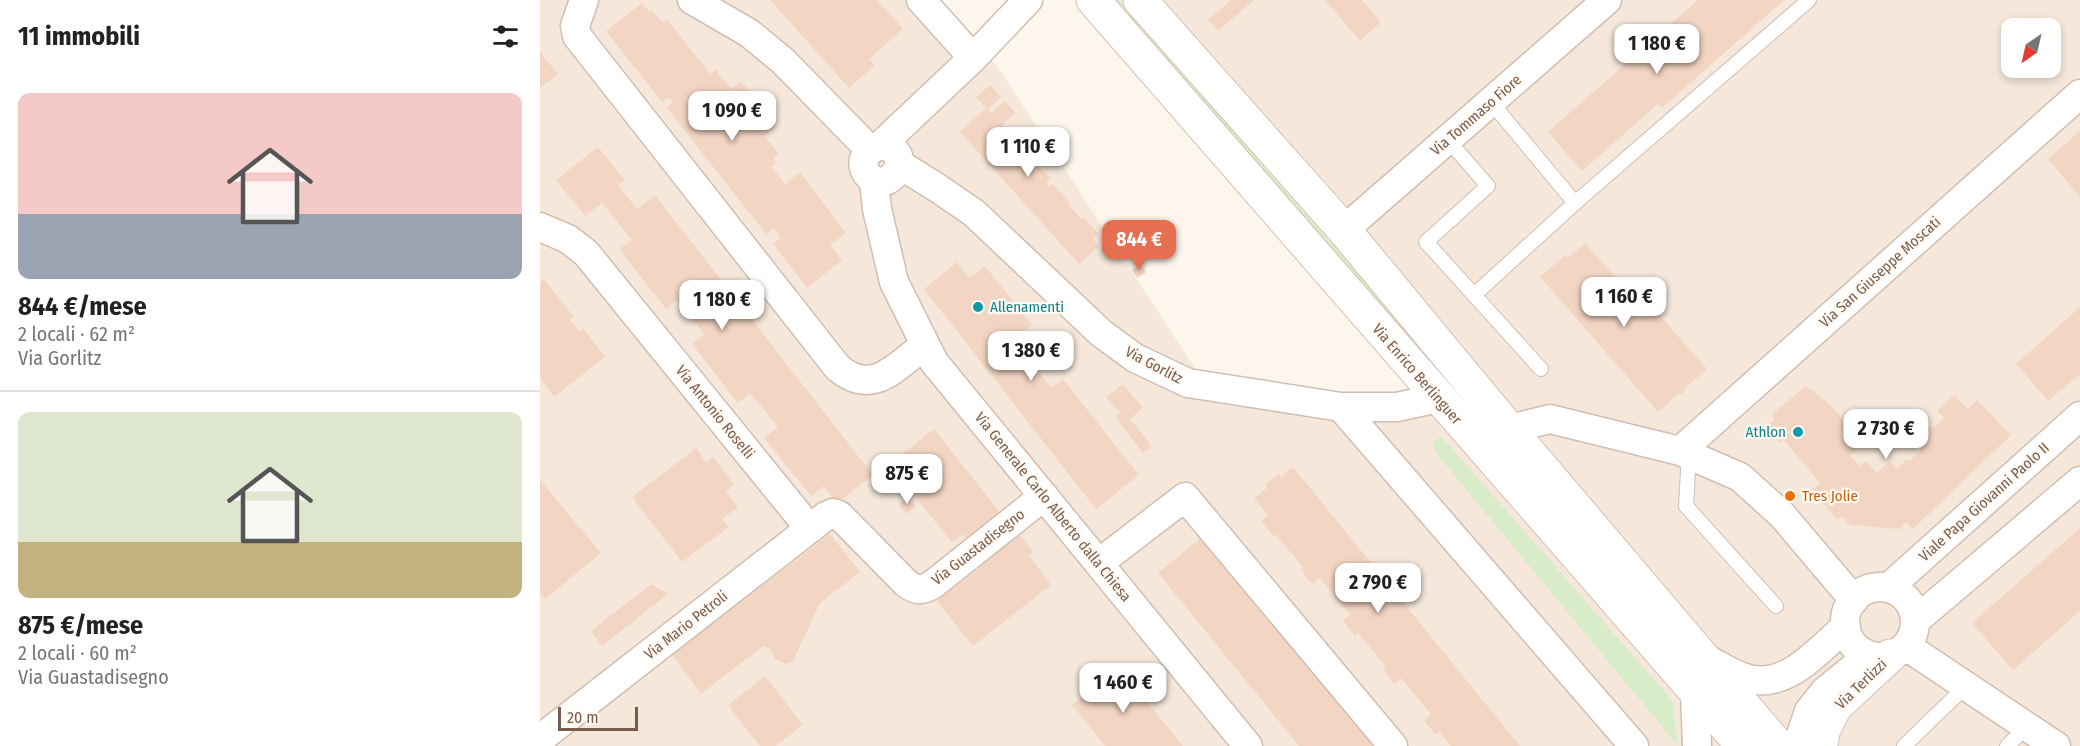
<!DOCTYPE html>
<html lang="it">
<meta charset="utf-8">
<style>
body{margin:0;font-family:"Fira Sans Condensed",sans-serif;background:#f2f2f2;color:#222;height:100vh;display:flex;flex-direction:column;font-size:22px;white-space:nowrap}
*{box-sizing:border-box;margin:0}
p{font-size:20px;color:#767676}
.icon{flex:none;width:33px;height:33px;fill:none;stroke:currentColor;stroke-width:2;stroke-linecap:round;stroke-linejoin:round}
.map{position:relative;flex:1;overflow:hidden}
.side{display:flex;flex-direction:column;background:#fff;width:540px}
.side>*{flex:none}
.needle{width:39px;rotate:214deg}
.fabs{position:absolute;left:1461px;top:18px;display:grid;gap:12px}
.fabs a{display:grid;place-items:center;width:60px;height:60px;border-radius:12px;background:#fff;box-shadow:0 3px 9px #0003;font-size:30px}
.scale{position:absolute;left:18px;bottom:15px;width:80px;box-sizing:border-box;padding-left:6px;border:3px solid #7a5c4d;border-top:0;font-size:16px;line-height:21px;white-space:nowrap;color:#7a5c4d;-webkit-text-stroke:4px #fffaf3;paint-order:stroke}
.price{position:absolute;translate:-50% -51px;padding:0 14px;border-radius:12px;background:#fff;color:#222;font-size:20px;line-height:39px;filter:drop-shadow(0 2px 3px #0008)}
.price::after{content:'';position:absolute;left:50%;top:36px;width:18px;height:14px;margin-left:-9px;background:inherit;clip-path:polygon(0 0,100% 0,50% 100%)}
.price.on{background:#e76f51;color:#fff}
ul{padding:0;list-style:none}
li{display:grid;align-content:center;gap:12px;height:318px;padding:0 18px}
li+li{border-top:2px solid #e0e0e0}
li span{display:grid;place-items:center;height:186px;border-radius:12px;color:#555}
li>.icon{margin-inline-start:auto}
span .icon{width:108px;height:108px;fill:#fffc;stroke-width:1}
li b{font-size:26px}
h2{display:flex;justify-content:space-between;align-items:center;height:72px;padding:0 18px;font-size:26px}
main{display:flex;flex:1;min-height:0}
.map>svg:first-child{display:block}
.residential{fill:#f5e8da;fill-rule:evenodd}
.green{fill:#d8ecc9}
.building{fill:#f3d5c3}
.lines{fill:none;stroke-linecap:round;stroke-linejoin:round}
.service-casing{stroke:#d1beb0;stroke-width:16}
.minor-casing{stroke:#d1beb0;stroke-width:31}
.secondary-casing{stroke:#d6c0b0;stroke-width:35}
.service{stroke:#fff;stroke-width:14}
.minor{stroke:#fff;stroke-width:28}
.secondary{stroke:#fff;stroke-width:33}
.culture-dot{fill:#0f9aa8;stroke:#fffaf3;stroke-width:2}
.food-dot{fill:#e8710a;stroke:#fffaf3;stroke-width:2}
.labels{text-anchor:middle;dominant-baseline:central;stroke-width:4.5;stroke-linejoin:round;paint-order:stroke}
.street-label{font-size:15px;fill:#7a5c4d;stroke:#fffaf3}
.culture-label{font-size:15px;fill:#0d838f;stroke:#fffaf3;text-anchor:start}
.food-label{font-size:15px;fill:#c56008;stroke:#fffaf3;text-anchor:start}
</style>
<main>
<section class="side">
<h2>11 immobili<svg class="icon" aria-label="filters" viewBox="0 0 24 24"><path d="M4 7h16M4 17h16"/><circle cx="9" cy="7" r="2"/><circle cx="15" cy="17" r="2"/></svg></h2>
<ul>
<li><span style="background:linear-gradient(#f6c9c9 65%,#9aa5b1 0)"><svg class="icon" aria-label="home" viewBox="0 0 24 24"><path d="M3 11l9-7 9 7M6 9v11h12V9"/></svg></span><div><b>844 €/mese</b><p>2 locali · 62 m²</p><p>Via Gorlitz</p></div></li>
<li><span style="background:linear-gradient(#dfe7d0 70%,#c2b280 0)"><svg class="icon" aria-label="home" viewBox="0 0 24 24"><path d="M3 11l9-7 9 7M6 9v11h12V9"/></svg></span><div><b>875 €/mese</b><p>2 locali · 60 m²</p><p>Via Guastadisegno</p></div></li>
</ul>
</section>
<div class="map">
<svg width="1540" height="746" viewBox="0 0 1540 746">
<rect width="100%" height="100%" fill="#fdf6ec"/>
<!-- residential -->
<path class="residential" d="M0,0H396L457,66L664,382L871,409L892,388L550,0H1540V746H0ZM1472,28H1510V68H1472Z"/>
<!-- green -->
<path class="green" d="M569,0H579L1230,746Z
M901,436L1132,700L1138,746L896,453L892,444Z"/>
<!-- building -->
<path class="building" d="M230,0H337L363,29L329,59L335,65L309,88Z
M691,0H714L678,31L668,20Z
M785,0H822L841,22L820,41Z
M1158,0H1244L1122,108L1118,104L1042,171L1008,132Z
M102,3L110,12L112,10L122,22L127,19L170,74L176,70L191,89L201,81L236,126L224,136L239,154L233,159L236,163L231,167L245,184L260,172L306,233L290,245L302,260L267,288L233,244L241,238L234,228L226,234L127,108L133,102L129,97L122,102L66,31Z
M0,52L18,74L0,88Z
M450,85L461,97L448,109L451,113L465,101L475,113L462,125L511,179L506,183L509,187L513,184L530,203L528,204L541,219L543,217L559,234L553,239L559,246L539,264L420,132L446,108L436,97Z
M1540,131V197L1508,159Z
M58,147L85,180L78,185L97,209L115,195L333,475L297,503L284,486L271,496L224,438L238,427L210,393L198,403L152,344L164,334L137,300L126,309L79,249L92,240L62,203L45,216L16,180Z
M1045,243L1108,314L1114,309L1167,369L1145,388L1143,393L1137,395L1118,412L1000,277L1025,255L1028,258Z
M417,262L429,278L445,266L492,325L475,338L488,354L482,359L496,376L500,373L512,388L523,379L599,475L556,509L384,289Z
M600,264L606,272L597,278L592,270Z
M4,279L34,317L30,320L39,331L43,328L65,357L14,397L0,378V283Z
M1540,307V374L1508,401L1476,364Z
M583,384L603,408L590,419L612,446L603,453L575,417L580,413L566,397Z
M1266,386L1287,402L1325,442L1310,456L1320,466L1326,461L1337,473L1350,461L1357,469L1367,459L1369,461L1381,450L1368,436L1384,421L1392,429L1404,418L1397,411L1414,395L1428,409L1437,400L1471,435L1373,529L1366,522L1359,529L1310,525L1302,516L1297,520L1272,490L1280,483L1244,440L1240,443L1226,427L1235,419L1232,414Z
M394,429L461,514L494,552L489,556L511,585L433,646L397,601L446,563L423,534L412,543L350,464Z
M156,448L166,462L173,457L194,485L186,492L198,507L182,519L189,527L142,562L92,497Z
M753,467L980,746H911L899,732L896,735L884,721L891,714L861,678L854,684L843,669L846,667L818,633L815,636L803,620L810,615L780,578L772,584L761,570L764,568L735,534L733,536L721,521L728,516L714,498L727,488L725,485L739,474L741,477Z
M0,480L61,553L5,599L0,593Z
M368,497L376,506L366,514L359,504Z
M1540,528V611L1473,670L1432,623Z
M290,534L320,572L280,603L253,661L246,664L235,659L230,649L223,646L161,694L132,655Z
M662,537L833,746H759L618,573Z
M111,584L128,594L62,646L51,631Z
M579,667L643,746H565L532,705L547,693L544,690L560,677L563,680Z
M225,676L263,725L235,746H220L188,705Z"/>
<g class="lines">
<defs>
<path id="service" d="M951,102L1035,203L1269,0
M908,140L948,186L886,242L934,295
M1001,369L934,295L1035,203
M1149,454L1146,506L1236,606
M1364,746L1425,687
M1467,746L1487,727"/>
<path id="minor" d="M44,0L35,26L37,36L298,368C333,397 355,367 385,345
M152,0L209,33L243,61L330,150
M381,0L433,58
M341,145C380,152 347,200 327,174C318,161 327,149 341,145L433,58L488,0
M359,164L396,187L434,213L561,333L595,358L648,383L801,407H857L898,398
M334,180L337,209L354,282L394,362L708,746
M0,227L28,239L46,253L270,529
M804,230L1067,0
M801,407L1094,746
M969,429L1010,419L1140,451L1200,477L1242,515L1314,600
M1140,451L1540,94
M559,563L645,497L853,746
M1305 622a35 35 0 1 1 70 0a35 35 0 1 1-70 0Z
M1348,588L1540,416
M1375,621L1540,481
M1366,646L1516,746
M1167,659C1180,666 1194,676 1209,679C1247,689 1280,649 1306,626
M1155,692L1157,746
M0,739L286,516L293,513L299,515L366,583C376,591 381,591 392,585L504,496
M1257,746L1269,711L1285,691L1329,655"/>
<path id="secondary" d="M553,0L1203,746
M600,0L804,230L969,429L1238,746
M1281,746L1283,731L1295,707L1350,656"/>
</defs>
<!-- service casing -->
<use href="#service" class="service-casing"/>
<!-- minor casing -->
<use href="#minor" class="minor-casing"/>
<!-- secondary casing -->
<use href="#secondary" class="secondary-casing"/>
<!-- service -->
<use href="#service" class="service"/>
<!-- minor -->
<use href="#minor" class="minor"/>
<!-- secondary -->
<use href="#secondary" class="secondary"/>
</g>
<!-- markers -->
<g class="culture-dot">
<circle cx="438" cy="307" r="6"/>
<circle cx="1258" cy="432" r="6"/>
</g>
<circle class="food-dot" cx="1250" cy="496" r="6"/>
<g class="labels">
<!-- street labels -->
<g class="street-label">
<text transform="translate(936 115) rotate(-41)">Via Tommaso Fiore</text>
<text transform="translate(1340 272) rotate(-42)">Via San Giuseppe Moscati</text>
<text transform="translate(614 365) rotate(28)">Via Gorlitz</text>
<text transform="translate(877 374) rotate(49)">Via Enrico Berlinguer</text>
<text transform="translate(175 412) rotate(51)">Via Antonio Roselli</text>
<text transform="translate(1444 502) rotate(-42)">Viale Papa Giovanni Paolo II</text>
<text transform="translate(513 507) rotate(51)">Via Generale Carlo Alberto dalla Chiesa</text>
<text transform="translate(438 547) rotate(-38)">Via Guastadisegno</text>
<text transform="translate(146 625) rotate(-38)">Via Mario Petroli</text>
<text transform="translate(1321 684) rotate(-44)">Via Terlizzi</text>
</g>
<!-- culture labels -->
<g class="culture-label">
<text x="450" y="307">Allenamenti</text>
<text x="1246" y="432" text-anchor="end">Athlon</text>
</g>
<!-- food labels -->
<g class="food-label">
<text x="1262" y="496">Tres Jolie</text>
</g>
</g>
</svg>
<div class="fabs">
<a><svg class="needle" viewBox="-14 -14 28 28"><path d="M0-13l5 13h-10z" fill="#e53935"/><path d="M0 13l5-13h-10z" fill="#767676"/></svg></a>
</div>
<div class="scale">20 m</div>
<b class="price" style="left:1117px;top:75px">1 180 €</b>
<b class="price" style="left:192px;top:142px">1 090 €</b>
<b class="price" style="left:488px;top:178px">1 110 €</b>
<b class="price on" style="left:599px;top:271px">844 €</b>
<b class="price" style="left:1084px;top:328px">1 160 €</b>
<b class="price" style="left:182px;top:331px">1 180 €</b>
<b class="price" style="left:491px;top:382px">1 380 €</b>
<b class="price" style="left:1346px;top:460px">2 730 €</b>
<b class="price" style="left:367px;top:505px">875 €</b>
<b class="price" style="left:838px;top:614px">2 790 €</b>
<b class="price" style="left:583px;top:714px">1 460 €</b>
</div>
</main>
